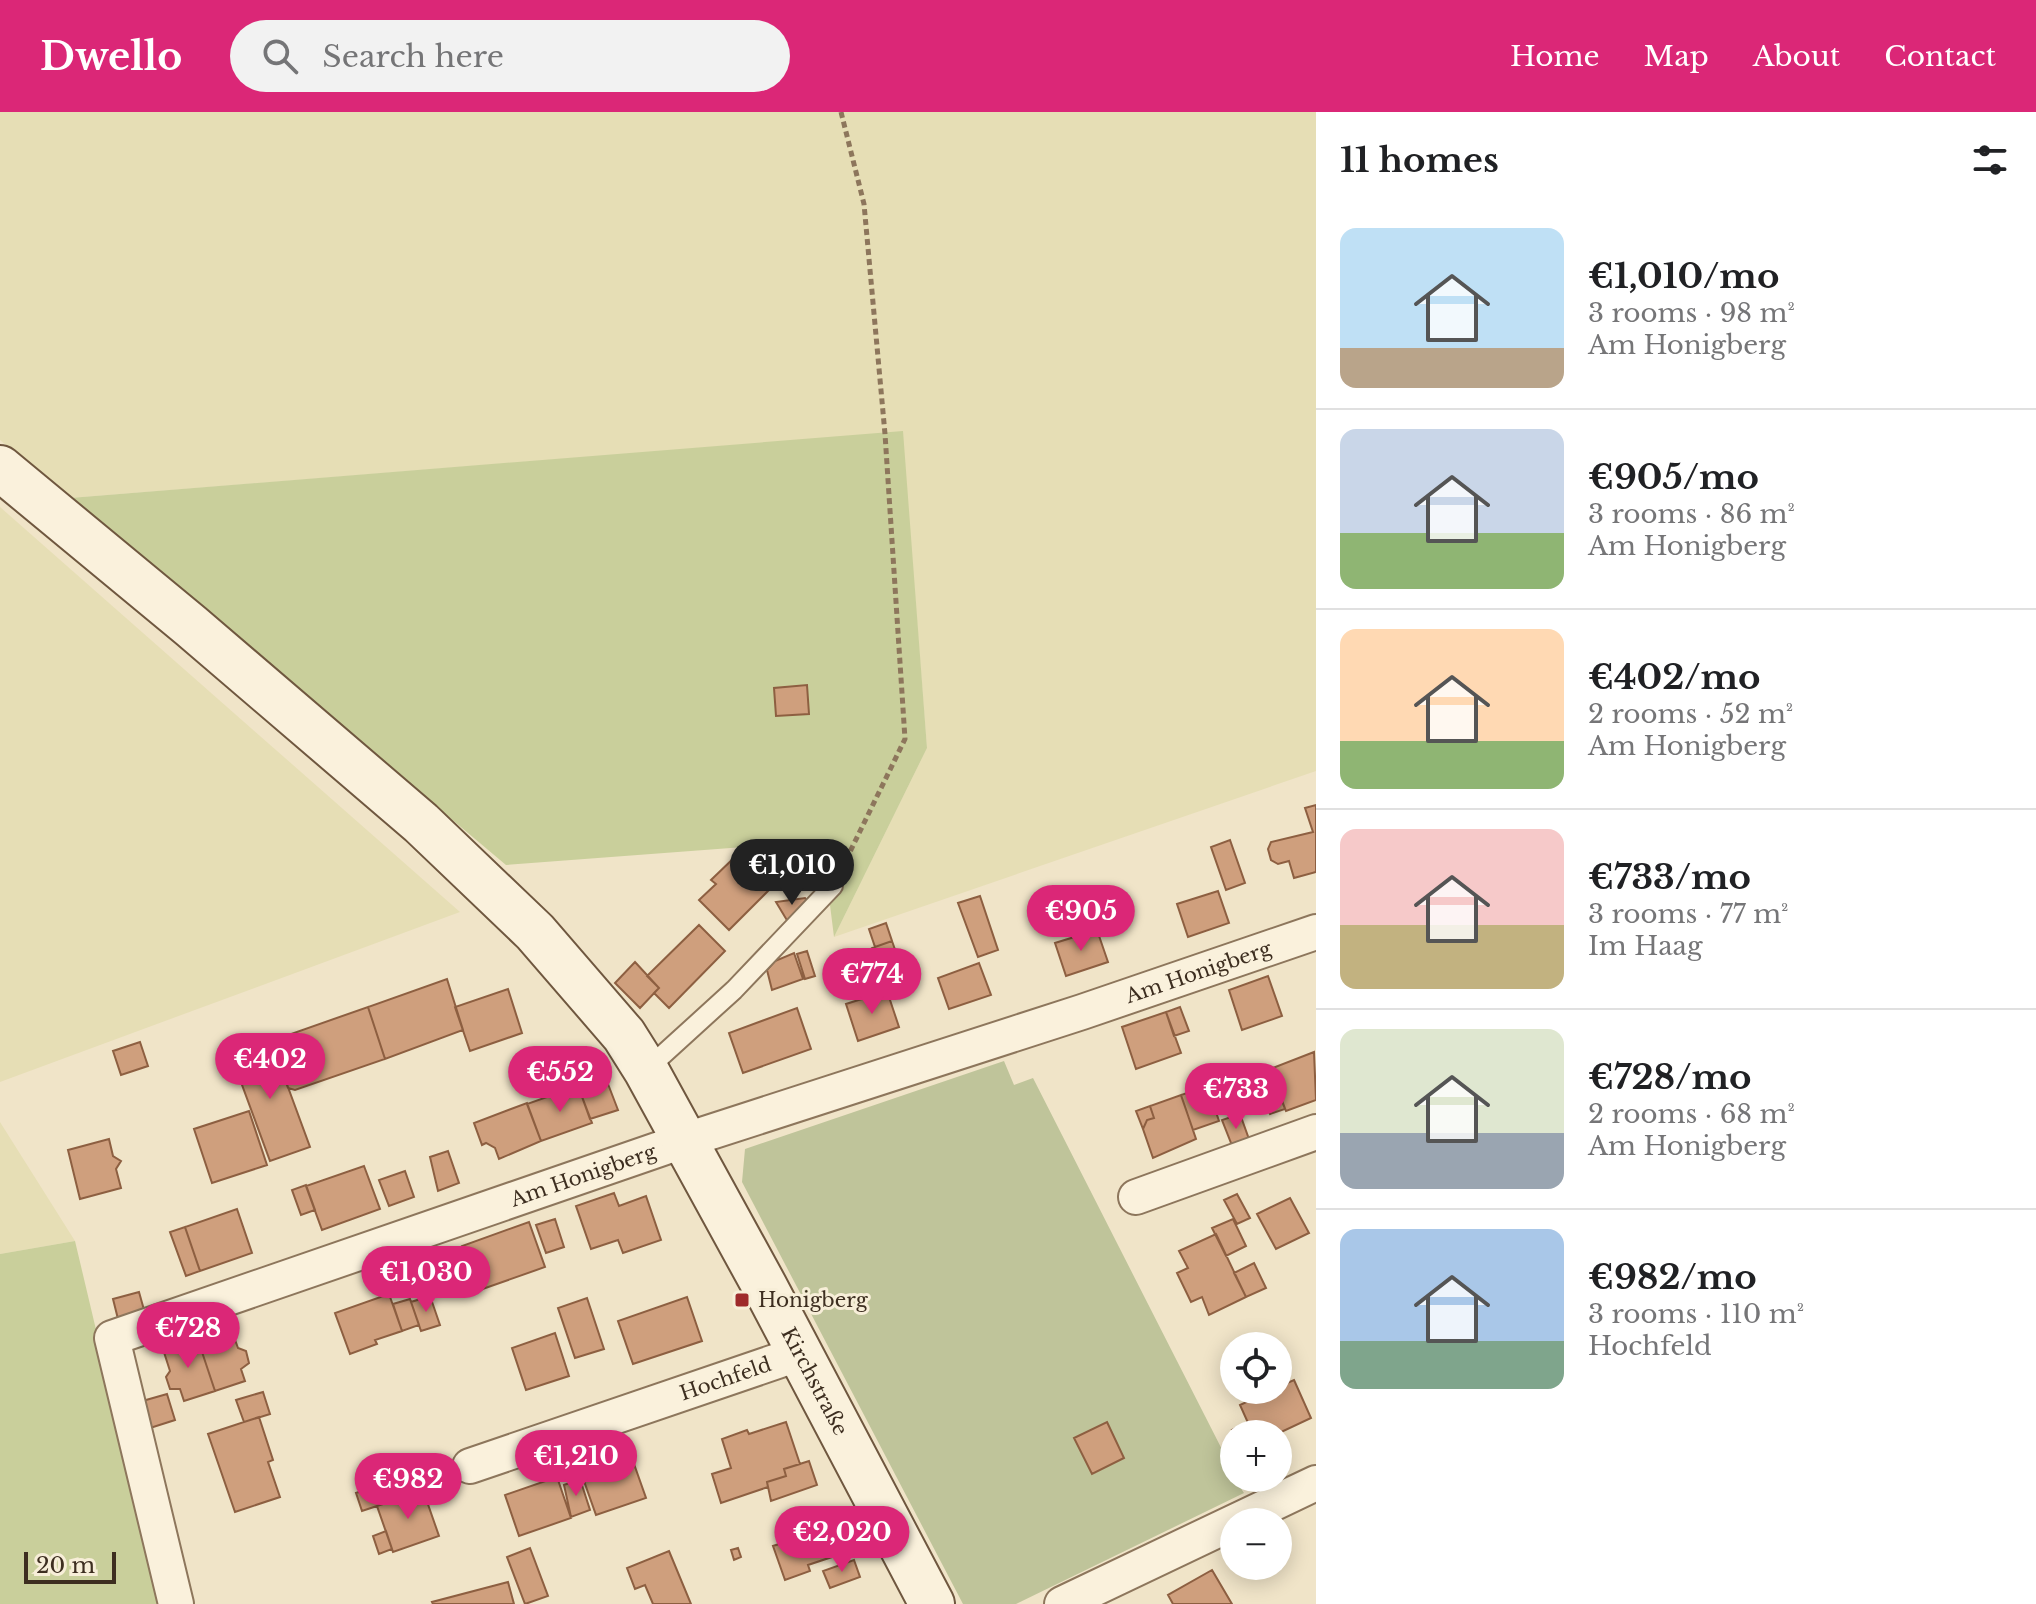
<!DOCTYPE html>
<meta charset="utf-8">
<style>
body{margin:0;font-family:"Libre Baskerville",serif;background:#f2f2f2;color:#202124;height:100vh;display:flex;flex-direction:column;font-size:30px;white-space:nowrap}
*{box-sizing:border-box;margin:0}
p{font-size:26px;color:#757577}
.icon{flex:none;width:44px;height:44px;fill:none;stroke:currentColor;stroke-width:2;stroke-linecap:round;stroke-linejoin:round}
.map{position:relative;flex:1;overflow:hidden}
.side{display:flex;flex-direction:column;background:#fff;width:720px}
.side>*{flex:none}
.fabs{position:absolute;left:1220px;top:1220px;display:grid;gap:16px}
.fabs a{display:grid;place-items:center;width:72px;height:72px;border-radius:50%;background:#fff;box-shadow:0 4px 20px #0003;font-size:40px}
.scale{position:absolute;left:24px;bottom:20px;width:92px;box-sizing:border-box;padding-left:8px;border:4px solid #3d2e20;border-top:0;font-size:22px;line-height:28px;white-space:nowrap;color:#3d2e20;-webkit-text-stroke:6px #f7eed8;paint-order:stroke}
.price{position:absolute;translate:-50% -68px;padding:0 18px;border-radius:28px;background:#db2777;color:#fff;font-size:26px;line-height:52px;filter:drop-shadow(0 2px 4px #0008)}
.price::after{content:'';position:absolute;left:50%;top:48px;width:24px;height:18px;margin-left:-12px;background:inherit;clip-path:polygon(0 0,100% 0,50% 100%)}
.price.on{background:#222;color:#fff}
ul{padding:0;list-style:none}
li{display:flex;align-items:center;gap:24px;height:200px;padding:0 24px}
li+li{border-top:2px solid #e0e0e0}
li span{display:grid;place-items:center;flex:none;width:224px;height:160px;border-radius:16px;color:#555}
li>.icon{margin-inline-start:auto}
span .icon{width:96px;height:96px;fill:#fffc;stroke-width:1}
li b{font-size:34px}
h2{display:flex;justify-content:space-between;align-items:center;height:96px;padding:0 24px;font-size:34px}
header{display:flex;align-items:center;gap:48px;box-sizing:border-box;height:112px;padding:0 40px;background:#db2777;color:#fff}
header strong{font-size:38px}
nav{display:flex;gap:44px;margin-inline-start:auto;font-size:28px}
.search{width:560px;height:72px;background:#f2f2f2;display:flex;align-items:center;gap:20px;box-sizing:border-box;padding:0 28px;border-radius:44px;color:#757577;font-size:30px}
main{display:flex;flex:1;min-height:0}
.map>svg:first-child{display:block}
.farmland{fill:#e6deb5}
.green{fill:#c9cf9b}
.cemetery{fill:#bfc49a}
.building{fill:#cf9f7d;stroke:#8d5f41;stroke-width:2}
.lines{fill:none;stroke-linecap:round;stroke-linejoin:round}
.lane-casing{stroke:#8d765c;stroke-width:22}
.street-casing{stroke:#8d765c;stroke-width:38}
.secondary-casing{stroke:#6f573f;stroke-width:48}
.path{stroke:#8d765c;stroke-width:5;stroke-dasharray:6 4;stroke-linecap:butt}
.lane{stroke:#faf1dc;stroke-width:18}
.street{stroke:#faf1dc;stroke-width:34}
.secondary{stroke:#faf1dc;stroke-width:44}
.poi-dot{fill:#9e2a2b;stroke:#f7eed8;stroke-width:3}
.labels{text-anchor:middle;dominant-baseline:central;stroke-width:6;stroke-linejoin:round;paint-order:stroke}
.street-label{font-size:20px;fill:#3d2e20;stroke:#f7eed8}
.poi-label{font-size:20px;fill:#3d2e20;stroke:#f7eed8;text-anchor:start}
</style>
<header>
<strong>Dwello</strong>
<div class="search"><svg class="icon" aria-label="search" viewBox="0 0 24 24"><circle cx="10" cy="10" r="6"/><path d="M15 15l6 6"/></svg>Search here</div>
<nav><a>Home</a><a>Map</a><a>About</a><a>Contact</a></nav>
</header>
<main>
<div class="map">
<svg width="1316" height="1492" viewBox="0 0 1316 1492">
<rect width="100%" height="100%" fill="#f0e4c8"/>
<!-- farmland -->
<path class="farmland" d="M0,0H1316V659L834,825L927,636L902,320L70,386L0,328Z
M0,395L460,800L0,970Z
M0,1010L75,1129L0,1142Z"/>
<!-- green -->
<path class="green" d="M903,319L927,636L834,825L822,729L506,753L70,386Z
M75,1129L161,1492H0V1142Z"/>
<!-- cemetery -->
<path class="cemetery" d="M1004,949L1014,973L1033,966L1234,1361V1366L1244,1381L1016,1492H963L742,1070L745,1037Z"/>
<!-- building -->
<path class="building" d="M807,573L809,602L776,604L774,576Z
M1316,693V760L1294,766L1289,749L1278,752L1271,748L1268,737L1271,730L1313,720L1305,696Z
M1230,728L1245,771L1226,778L1211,735Z
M737,743L770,777L729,818L699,788L716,772L711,768Z
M1218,779L1229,811L1188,825L1177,792Z
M1113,780L1123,809L1110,812L1106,801L1097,804L1092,787Z
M980,784L998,838L978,845L958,791Z
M805,786L808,790L788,810L776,790Z
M886,811L892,829L875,835L869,817Z
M699,813L725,839L669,896L654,881L659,876L647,864Z
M1097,818L1108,850L1066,864L1055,831Z
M892,829L907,872L893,877L884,853L878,855L872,836Z
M807,839L815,864L805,867L797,842Z
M794,841L803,867L772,878L767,858L775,849Z
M635,850L659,876L640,896L615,871Z
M979,851L991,883L949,897L938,866Z
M1268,864L1282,904L1242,918L1229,878Z
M447,867L463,918L385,947L368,895Z
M508,877L522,921L470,939L455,895Z
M887,879L899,915L858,929L846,892Z
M368,895L385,947L295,978L288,976L271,929Z
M1180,895L1189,919L1174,924L1166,900Z
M797,896L811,937L743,961L729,921Z
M1166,900L1181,941L1136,957L1122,915Z
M271,929L310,1035L270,1049L231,943Z
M140,930L148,954L121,963L113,939Z
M1314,940L1316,988L1286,999L1270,957Z
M608,972L618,998L590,1007L581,982Z
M578,974L592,1011L541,1029L527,992Z
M1207,974L1219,1009L1193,1018L1181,983Z
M1278,979L1285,997L1270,1002L1263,985Z
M1181,983L1196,1027L1153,1046L1143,1017L1147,1008L1154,1006L1150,994Z
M527,991L541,1029L499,1047L495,1036L486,1031L482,1033L474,1011Z
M1150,994L1154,1006L1147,1008L1143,1017L1136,999Z
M249,999L267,1053L212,1071L194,1017Z
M1240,1002L1250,1030L1233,1036L1222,1008Z
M109,1027L113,1044L121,1049L116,1057L121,1076L80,1087L68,1038Z
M448,1039L459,1071L438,1079L430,1045Z
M364,1054L380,1097L322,1118L306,1074Z
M405,1059L414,1085L389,1094L379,1068Z
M306,1073L315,1098L301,1103L292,1078Z
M614,1081L619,1094L646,1084L661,1128L623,1141L618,1128L591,1137L576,1094Z
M1237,1082L1250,1106L1237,1112L1224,1088Z
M1290,1086L1309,1121L1276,1137L1257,1102Z
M237,1097L252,1141L200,1159L185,1115Z
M555,1107L564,1135L546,1141L536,1113Z
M1233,1107L1246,1134L1226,1144L1212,1116Z
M529,1110L545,1155L477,1179L462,1134Z
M185,1115L200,1159L186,1164L170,1120Z
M1216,1122L1246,1185L1209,1203L1202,1185L1191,1190L1177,1161L1188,1156L1179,1139Z
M1254,1151L1266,1176L1246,1185L1234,1161Z
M139,1180L146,1205L119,1211L113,1187Z
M389,1182L402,1219L375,1228L377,1232L350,1242L335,1201Z
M430,1184L440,1213L421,1219L411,1190Z
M687,1185L702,1229L633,1252L618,1209Z
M587,1186L604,1237L575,1246L558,1196Z
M410,1187L419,1213L402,1219L393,1192Z
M230,1214L238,1236L246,1239L249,1251L241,1257L245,1269L215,1279L197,1225Z
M555,1221L569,1264L526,1278L512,1236Z
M197,1225L215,1279L184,1289L180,1277H170L166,1265L170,1259L163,1237Z
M1294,1268L1311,1306L1277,1322H1253L1240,1293L1272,1278H1278V1275Z
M263,1280L270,1302L244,1310L236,1288Z
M167,1282L175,1308L147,1317L139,1290Z
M259,1305L273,1348L268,1350L280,1385L235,1400L208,1322Z
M786,1310L800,1352L784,1357L786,1364L767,1370L768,1375L721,1391L712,1362L731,1356L722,1327L747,1318L749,1322Z
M1107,1310L1124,1346L1092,1362L1074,1326Z
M1248,1310L1253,1322H1234L1232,1318Z
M628,1335L646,1386L596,1403L578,1352Z
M809,1349L817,1373L771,1389L767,1370L786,1364L784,1357Z
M557,1365L571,1406L519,1424L505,1383Z
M580,1367L590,1398L571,1405L564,1373Z
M389,1370L395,1388L362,1399L356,1381Z
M423,1378L439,1424L393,1440L377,1394Z
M833,1406L844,1441L808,1453L810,1459L785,1468L773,1434L798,1426L795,1419Z
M386,1419L392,1437L379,1442L373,1424Z
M530,1436L548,1484L525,1492L507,1445Z
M738,1436L741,1445L734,1448L731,1438Z
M669,1439L691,1492H653L645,1473L635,1477L627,1456Z
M854,1448L860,1465L830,1476L823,1459Z
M1212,1458L1232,1492H1173L1168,1483Z
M508,1470L514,1492H433L432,1490Z"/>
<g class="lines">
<defs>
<path id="lane" d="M646,958L734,878L833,774"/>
<g id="street">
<path d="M1136,1085L1316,1020"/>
<path id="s1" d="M470,1354L798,1242"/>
<path id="s2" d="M176,1492L112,1226L683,1029L1082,900L1316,820"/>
<path d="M1062,1492L1316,1371"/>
</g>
<g id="secondary">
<path id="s3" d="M0,356L191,514L421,711L535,820L624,923L646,958L765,1175L932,1492"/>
</g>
</defs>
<!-- lane casing -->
<use href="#lane" class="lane-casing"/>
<!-- street casing -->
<use href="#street" class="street-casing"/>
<!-- secondary casing -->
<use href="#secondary" class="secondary-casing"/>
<!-- path -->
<path class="path" d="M841,0L864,92L885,322L905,627L844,752"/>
<!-- lane -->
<use href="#lane" class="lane"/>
<!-- street -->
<use href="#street" class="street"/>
<!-- secondary -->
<use href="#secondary" class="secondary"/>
</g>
<!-- markers -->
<rect class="poi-dot" x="734" y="1180" width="16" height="16" rx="4"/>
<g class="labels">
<!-- street labels -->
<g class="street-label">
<text stroke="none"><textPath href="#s2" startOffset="1420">Am Honigberg</textPath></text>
<text stroke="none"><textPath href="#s2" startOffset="772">Am Honigberg</textPath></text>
<text stroke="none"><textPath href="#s1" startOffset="270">Hochfeld</textPath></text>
<text stroke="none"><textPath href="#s3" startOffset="1240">Kirchstraße</textPath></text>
</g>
<!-- poi labels -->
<g class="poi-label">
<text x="758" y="1188">Honigberg</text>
</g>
</g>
</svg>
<div class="fabs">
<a><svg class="icon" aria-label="locate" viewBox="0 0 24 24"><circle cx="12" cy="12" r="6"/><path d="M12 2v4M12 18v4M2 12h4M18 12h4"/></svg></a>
<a>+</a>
<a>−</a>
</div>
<div class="scale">20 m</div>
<b class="price on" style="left:792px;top:795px">€1,010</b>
<b class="price" style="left:1081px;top:841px">€905</b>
<b class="price" style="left:872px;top:904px">€774</b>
<b class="price" style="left:270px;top:989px">€402</b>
<b class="price" style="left:560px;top:1002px">€552</b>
<b class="price" style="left:1236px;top:1019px">€733</b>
<b class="price" style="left:426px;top:1202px">€1,030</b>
<b class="price" style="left:188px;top:1258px">€728</b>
<b class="price" style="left:576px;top:1386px">€1,210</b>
<b class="price" style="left:408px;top:1409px">€982</b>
<b class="price" style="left:842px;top:1462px">€2,020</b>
</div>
<section class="side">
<h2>11 homes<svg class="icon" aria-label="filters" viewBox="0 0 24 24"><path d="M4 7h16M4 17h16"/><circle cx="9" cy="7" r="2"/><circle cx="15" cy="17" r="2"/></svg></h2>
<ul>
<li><span style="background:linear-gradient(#bfe0f5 75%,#b9a48a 0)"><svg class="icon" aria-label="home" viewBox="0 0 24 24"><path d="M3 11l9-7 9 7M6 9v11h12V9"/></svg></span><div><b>€1,010/mo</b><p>3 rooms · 98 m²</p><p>Am Honigberg</p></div></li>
<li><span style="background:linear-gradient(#c9d6e8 65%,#8fb573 0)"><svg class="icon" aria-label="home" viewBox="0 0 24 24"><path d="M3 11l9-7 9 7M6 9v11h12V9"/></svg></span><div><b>€905/mo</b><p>3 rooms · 86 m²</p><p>Am Honigberg</p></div></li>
<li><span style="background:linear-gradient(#ffd9b3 70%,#8fb573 0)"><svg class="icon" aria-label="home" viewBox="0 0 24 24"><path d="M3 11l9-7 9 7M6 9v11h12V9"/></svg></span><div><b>€402/mo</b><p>2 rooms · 52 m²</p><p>Am Honigberg</p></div></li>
<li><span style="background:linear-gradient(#f6c9c9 60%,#c2b280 0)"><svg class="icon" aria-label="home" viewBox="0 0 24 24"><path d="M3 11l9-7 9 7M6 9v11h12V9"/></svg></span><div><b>€733/mo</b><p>3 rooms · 77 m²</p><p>Im Haag</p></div></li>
<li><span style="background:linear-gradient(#dfe7d0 65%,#9aa5b1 0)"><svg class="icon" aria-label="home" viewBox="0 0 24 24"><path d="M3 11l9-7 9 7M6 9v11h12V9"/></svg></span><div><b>€728/mo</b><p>2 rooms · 68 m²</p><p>Am Honigberg</p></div></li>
<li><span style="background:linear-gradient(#a9c7e8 70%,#7fa58c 0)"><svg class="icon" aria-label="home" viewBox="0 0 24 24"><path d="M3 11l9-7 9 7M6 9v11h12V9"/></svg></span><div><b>€982/mo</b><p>3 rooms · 110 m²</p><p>Hochfeld</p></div></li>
</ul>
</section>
</main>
